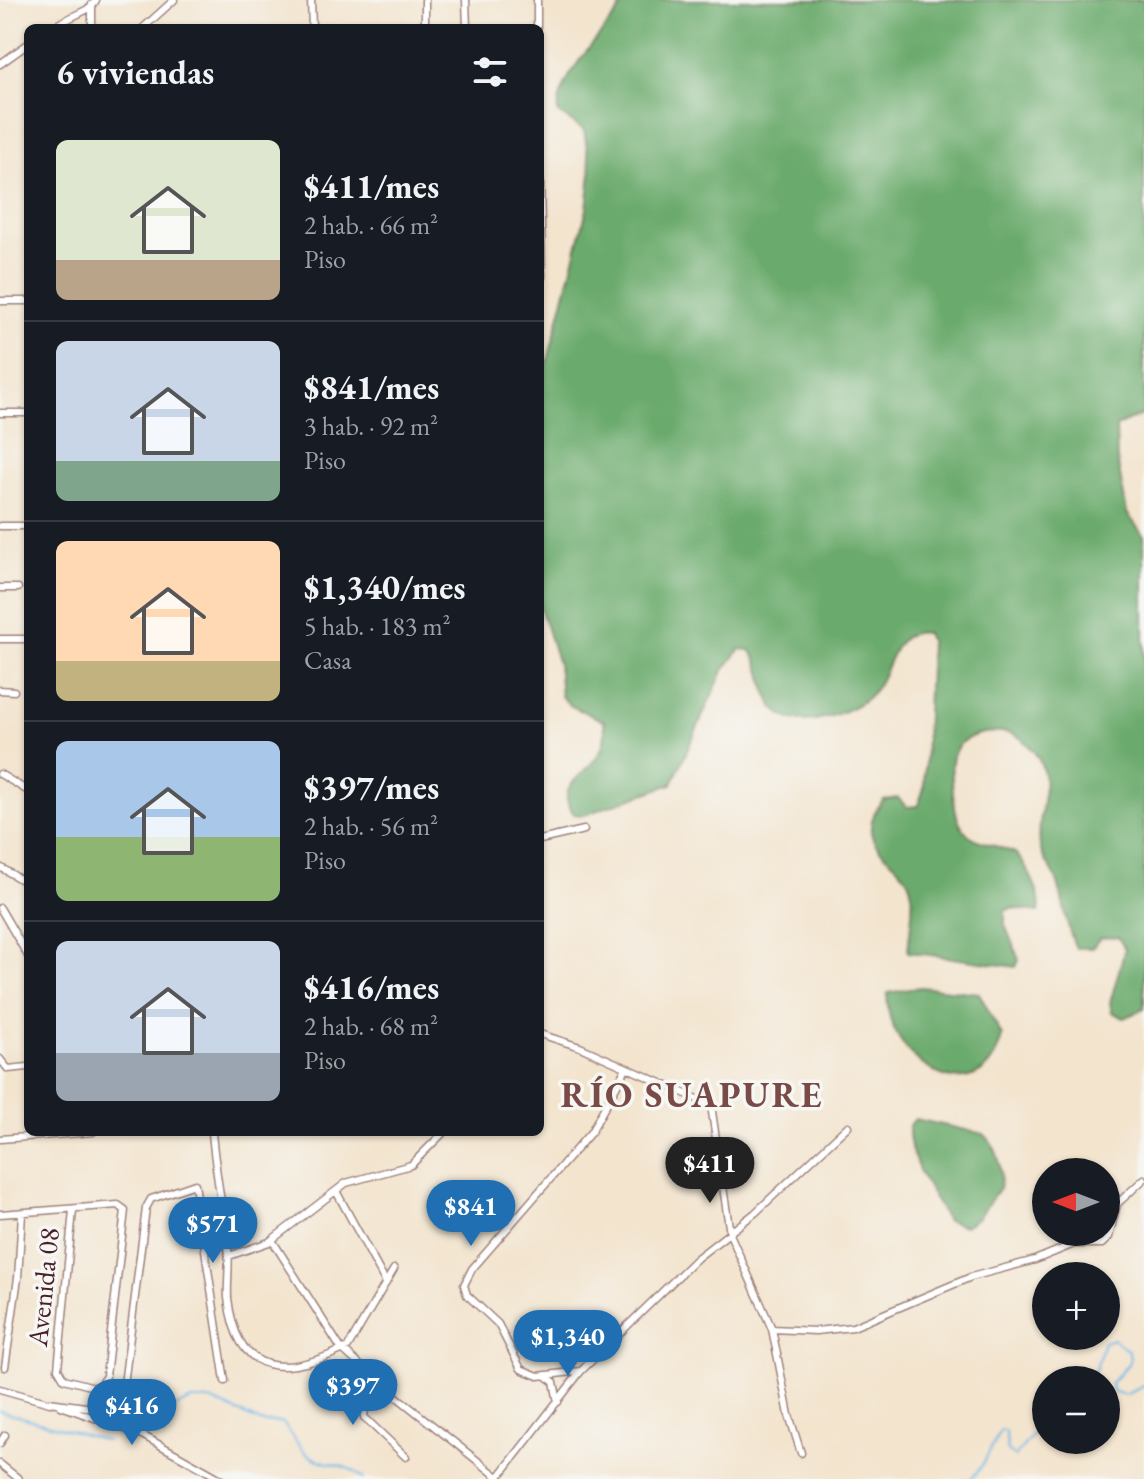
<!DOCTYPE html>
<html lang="es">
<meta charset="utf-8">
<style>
body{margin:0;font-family:"EB Garamond",serif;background:#242831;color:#f1f3f6;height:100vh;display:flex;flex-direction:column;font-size:30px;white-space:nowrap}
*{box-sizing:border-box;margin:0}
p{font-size:26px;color:#9ea1a6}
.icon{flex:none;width:44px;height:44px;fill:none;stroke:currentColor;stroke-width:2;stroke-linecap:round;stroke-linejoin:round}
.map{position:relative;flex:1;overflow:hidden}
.drawer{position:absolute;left:24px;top:24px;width:520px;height:1112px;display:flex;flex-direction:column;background:#171b24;border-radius:12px;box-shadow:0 2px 6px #0004}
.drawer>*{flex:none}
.needle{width:52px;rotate:270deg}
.buttons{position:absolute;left:1032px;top:1158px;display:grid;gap:16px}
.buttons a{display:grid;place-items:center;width:88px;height:88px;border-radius:50%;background:#171b24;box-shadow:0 2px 6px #0004;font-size:40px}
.price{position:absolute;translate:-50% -68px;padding:0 18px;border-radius:28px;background:#1f6fb2;color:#fff;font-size:26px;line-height:52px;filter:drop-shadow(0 2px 4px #0008)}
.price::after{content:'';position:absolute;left:50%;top:48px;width:24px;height:18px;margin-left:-12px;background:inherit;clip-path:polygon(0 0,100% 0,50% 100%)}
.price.current{background:#222;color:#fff}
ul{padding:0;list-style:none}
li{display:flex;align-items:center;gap:24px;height:200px;padding:0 32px}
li+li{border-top:2px solid #363941}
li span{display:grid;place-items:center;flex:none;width:224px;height:160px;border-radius:12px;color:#555}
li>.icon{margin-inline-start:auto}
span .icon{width:96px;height:96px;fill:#fffc;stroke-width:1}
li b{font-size:34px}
h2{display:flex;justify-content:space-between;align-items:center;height:96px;padding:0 32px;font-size:34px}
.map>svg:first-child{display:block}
.forest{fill:#6baa6c;stroke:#5a644c;stroke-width:2}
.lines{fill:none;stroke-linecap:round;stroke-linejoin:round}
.stream{stroke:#70b6e7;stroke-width:2}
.minor-casing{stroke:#9e827c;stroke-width:9}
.minor{stroke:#fff;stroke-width:6}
.labels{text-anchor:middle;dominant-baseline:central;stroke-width:7;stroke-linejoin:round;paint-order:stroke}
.street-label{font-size:28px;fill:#4a1f2b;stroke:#f6f6f2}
.district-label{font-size:36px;font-weight:bold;letter-spacing:2px;fill:#794a46;stroke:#f6f6f2}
</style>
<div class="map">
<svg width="1144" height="1479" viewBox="0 0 1144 1479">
<rect width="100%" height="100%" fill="#f6f6f2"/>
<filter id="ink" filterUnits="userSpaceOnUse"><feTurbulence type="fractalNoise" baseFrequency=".0125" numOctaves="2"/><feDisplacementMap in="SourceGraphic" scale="16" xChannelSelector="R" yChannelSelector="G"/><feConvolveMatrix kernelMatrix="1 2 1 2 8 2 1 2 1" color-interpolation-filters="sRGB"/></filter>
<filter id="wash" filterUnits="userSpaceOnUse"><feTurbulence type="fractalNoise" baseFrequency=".006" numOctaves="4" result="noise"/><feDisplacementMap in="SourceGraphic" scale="32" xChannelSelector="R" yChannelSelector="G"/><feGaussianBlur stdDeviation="1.8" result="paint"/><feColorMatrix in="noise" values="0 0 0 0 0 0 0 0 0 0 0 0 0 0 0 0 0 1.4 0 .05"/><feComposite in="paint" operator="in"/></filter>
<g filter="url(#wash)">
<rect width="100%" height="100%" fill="#f3e4ce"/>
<!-- forest -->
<path class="forest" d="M624,0H1144V414L1116,426L1117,459L1127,513L1144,536V1009L1124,1018L1112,1012L1110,1003L1125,949L1118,937L1100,938L1092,948H1076C1065,927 1065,901 1056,878C1051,866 1042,860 1040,846C1035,807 1061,775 1026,743C1019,736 1009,731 999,732C985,732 969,735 959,745C948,757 952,777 953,792C957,845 976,837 1015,853C1027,866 1043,895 1039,912L1011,908L1005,911V925L1019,960L1016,967L908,952C909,933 915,908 911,889C904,855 846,848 883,800L898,798L907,807L918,806L924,788L930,642L926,633C891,627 891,672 873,692C856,712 805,730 782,715C761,703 766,667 750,650L740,649L722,673L672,784L584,815L574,814C545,775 614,775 604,721L571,706L561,696L558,664L540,607V391L587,209L591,173L584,130L558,113C558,75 598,41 619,11Z
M920,987L979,993L1002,1036C980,1125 880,1056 888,993Z
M915,1119L984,1134C999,1148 1002,1169 1000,1188L977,1218L965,1226L947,1221C932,1193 907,1159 909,1126Z"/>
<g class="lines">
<!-- stream -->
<path class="stream" d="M1087,1380L1096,1368L1104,1342L1114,1339L1129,1352L1130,1362L1111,1383L1112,1391L1125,1395L1144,1386
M0,1411L106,1441
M153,1417L192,1400H210L263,1423L282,1422C290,1431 297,1445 306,1453C325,1468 345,1460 364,1479
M970,1479C984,1469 991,1444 1001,1430L1006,1432L1007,1451L1015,1457L1046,1417"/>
</g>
</g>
<g filter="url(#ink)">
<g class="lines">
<defs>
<path id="minor" d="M311,0L312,28
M425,0V28
M466,0L467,28
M537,0V28
M92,4V28
M50,28L92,7L96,0
M143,28L174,0
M0,64L28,44
M540,179L542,277
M0,301H28
M0,413H28
M0,526H28
M0,588H18
M0,639H28
M0,690L14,691
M0,774L28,791
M540,840L584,830
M0,867L28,884
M0,908L28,956
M540,1034L580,1047L711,1105L730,1234L772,1329L789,1415L801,1453
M0,1059L8,1069L28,1067
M212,1132C215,1171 223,1209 228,1248C230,1265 227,1281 228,1298C237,1379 286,1377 348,1347L394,1269
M0,1139L93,1132
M336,1191L386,1283
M0,1214L118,1205L125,1210L106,1376L98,1388L64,1379L58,1369L73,1210
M272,1240L340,1347L383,1386L498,1477
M229,1256L269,1242L346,1183L411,1165L444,1132
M772,1329L816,1331L853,1327L971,1277L1035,1260L1074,1244H1102L1109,1237L1117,1204L1144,1179
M5,1367L18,1278L22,1214
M581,1371L538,1376L521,1369L498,1324L467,1295L464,1285L472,1269L591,1132L625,1070
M547,1377L554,1382L558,1402
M383,1386L365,1408L364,1417L406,1457
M0,1389L50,1403
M49,1402L115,1411L121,1409L146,1208L151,1199L195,1184L225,1381
M61,1406L142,1435L221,1479
M0,1443L5,1435
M0,1464L19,1479
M497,1479L581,1371L697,1258L755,1213L848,1126"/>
</defs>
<!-- minor casing -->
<use href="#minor" class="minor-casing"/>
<!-- minor -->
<use href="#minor" class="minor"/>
</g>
</g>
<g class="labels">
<!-- street labels -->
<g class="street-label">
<text transform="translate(43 1287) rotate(-84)">Avenida 08</text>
</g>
<!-- district labels -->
<g class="district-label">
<text x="692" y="1094">RÍO SUAPURE</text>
</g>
</g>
</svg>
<div class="buttons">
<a><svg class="needle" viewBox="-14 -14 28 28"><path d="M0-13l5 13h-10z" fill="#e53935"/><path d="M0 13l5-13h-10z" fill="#9ea1a6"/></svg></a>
<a>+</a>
<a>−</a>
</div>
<b class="price current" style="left:710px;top:1205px">$411</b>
<b class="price" style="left:471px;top:1248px">$841</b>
<b class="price" style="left:213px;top:1265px">$571</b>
<b class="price" style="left:568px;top:1378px">$1,340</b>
<b class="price" style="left:353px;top:1427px">$397</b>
<b class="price" style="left:132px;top:1447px">$416</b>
<section class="drawer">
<h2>6 viviendas<svg class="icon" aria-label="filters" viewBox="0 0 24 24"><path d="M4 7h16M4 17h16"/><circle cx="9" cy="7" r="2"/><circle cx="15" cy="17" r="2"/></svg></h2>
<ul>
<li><span style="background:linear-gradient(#dfe7d0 75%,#b9a48a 0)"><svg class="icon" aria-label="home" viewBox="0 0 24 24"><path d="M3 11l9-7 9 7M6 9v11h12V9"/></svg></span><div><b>$411/mes</b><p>2 hab. · 66 m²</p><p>Piso</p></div></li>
<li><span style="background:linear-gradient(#c9d6e8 75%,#7fa58c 0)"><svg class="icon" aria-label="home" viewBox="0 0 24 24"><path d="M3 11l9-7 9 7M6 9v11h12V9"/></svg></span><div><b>$841/mes</b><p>3 hab. · 92 m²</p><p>Piso</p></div></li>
<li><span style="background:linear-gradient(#ffd9b3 75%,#c2b280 0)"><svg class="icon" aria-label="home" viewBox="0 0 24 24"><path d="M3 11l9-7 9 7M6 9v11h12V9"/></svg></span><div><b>$1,340/mes</b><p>5 hab. · 183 m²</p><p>Casa</p></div></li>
<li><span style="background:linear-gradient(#a9c7e8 60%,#8fb573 0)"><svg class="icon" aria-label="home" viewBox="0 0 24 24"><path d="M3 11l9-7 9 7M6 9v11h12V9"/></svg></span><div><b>$397/mes</b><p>2 hab. · 56 m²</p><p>Piso</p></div></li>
<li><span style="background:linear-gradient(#c9d6e8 70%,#9aa5b1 0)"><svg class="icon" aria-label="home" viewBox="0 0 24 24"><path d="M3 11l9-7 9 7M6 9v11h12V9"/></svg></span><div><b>$416/mes</b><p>2 hab. · 68 m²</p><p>Piso</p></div></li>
</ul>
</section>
</div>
